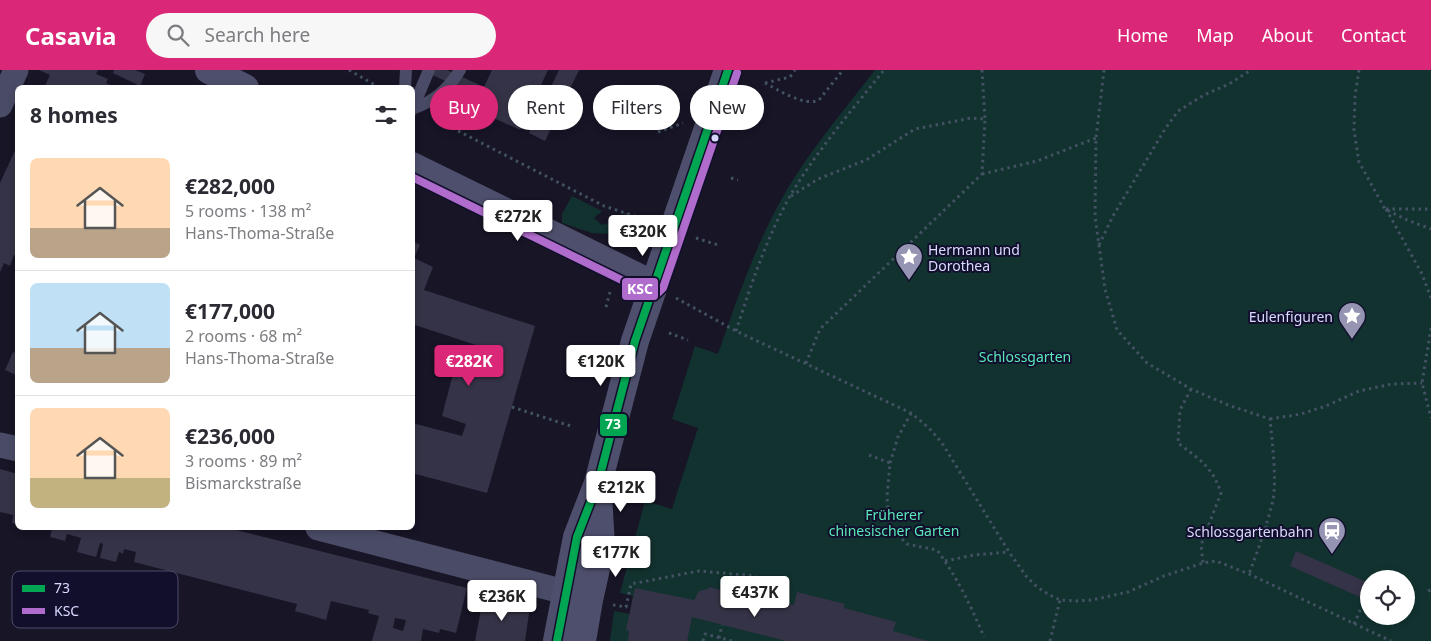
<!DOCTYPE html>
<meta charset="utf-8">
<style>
body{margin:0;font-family:"Noto Sans",sans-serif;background:#f7f7f7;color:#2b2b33;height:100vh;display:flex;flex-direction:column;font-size:19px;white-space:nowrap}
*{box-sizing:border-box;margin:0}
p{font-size:16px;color:#7c7c81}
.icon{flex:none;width:28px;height:28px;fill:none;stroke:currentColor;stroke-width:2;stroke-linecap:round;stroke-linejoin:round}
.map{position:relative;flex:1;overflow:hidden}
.drawer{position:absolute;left:15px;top:15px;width:400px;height:445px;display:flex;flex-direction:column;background:#fff;border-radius:8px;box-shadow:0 2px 8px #0003}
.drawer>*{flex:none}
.top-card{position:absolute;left:430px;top:15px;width:475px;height:45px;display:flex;gap:10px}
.buttons{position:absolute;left:1360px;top:500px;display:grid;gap:10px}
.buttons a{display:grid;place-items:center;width:55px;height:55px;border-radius:50%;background:#fff;box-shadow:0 2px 8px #0003;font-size:25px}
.price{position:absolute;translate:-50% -42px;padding:0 11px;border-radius:5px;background:#fff;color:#222;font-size:16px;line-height:32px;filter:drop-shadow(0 1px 2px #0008)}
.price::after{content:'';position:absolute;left:50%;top:30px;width:15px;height:11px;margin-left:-8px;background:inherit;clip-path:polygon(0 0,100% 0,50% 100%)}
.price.on{background:#db2777;color:#fff}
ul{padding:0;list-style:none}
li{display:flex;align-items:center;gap:15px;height:125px;padding:0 15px}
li+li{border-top:1px solid #e1e1e2}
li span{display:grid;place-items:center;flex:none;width:140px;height:100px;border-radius:8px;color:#555}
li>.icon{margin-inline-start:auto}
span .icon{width:60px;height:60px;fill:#fffc;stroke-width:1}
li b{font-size:21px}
h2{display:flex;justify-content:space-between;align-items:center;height:60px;padding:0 15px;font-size:21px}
.chip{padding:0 18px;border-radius:22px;background:#fff;box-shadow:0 2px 8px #0003;font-size:18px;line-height:45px}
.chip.on{background:#db2777;color:#fff}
header{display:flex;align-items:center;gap:30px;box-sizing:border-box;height:70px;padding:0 25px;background:#db2777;color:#fff}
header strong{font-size:24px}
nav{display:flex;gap:28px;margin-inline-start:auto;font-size:18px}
.search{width:350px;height:45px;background:#f7f7f7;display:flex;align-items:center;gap:12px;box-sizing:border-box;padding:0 18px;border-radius:28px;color:#7c7c81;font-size:19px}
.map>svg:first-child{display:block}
.green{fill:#123230;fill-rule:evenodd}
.building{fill:#353347;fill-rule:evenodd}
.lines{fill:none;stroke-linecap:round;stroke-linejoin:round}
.path{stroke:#425262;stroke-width:3;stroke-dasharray:2.5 4;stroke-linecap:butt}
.lane{stroke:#4a4b66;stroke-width:12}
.street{stroke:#4a4b66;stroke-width:25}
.secondary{stroke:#4e4f6c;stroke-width:28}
.bus-1-casing{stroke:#110f2c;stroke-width:11}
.bus-2-casing{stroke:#110f2c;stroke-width:11}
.bus-1{stroke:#00a651;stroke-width:8}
.bus-2{stroke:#b06ccc;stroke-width:8}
.bus-dot{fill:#dad9ff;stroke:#110f2c;stroke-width:2}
.labels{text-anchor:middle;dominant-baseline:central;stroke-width:4;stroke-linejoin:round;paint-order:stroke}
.poi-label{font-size:14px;fill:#dad9ff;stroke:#110f2c;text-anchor:end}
.park-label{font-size:14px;fill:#5be9b9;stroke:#110f2c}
.key{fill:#110f2c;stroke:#4d4c6b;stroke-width:1}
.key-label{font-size:14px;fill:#dad9ff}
.line-badge{stroke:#110f2c;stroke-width:2}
.badge-label{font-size:14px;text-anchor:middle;font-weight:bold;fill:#fff}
</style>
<header>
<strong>Casavia</strong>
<div class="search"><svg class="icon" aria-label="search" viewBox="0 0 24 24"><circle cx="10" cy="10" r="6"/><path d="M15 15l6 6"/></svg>Search here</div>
<nav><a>Home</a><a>Map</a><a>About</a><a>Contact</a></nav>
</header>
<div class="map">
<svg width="1431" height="571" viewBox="0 0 1431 571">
<rect width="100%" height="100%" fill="#171526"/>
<!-- green -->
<path class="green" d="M875,0H1431V571H610L614,541L630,544L633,526L620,523L645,431L672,439L698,358L672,349L695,276L718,284C737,229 756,173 785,123C811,79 844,40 875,0ZM1369,509H1406V546H1369Z
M572,126L602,141L594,148L602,155L608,153L610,164L592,163L562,153V144Z"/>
<!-- building -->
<path class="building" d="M39,0H98L96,4L108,9L106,13L117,18H44L50,5Z
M114,0H135L145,4L140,16L113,3Z
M422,0H447L484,17L492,0H548L520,60L474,39L479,27Z
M559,0H579L545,71L529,63Z
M18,74V187L14,185L10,196L4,193L0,202V113Z
M412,171L420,175L414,188L433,197L424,220L535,256L487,423L412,403V353L462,366L466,354L442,346L455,296L479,303L485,278L412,254Z
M13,282L18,284V306L5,300Z
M0,399L18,404V454L12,453L13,445L0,442Z
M48,458H228L467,518L456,563L440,559L439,563L423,559L421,571H372L379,546L368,543L369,540L331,531L326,550L295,541L297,534L134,492L136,482L124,479L123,484L119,482L116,492L100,488L103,474L100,473L96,487L77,482L81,468L67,464L65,471L50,467L52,459ZM395,548L406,550L403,561L393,558Z
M1296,481L1369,513V531L1290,496Z
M709,517L738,524L739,521L794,535L797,522L845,534L844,538L896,552L893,561L928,571H786L692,547L687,571H628L629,561L626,560L635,518L694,530L699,521L708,519Z
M483,529L530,537L525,571H475Z"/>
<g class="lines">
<!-- path -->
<path class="path" d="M349,0L380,18
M982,0L985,49
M1104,0L1096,68L1095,146L1105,219L1117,260L1147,293L1191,319L1228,335L1270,349C1272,372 1277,408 1273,430C1267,455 1258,480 1249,504
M1359,0L1355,26L1354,60L1359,92L1385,139L1407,150L1431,159
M765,13C778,20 805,37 819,30L843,0
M765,13L790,7L795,0
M752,41L759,43
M435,49L604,136L650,151
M658,62L683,53
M982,104L1037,91L1096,68
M731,108L738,110
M791,126L818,109L866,90L915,59L971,48L985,49L982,104L820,259L806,293
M1386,139L1422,204L1431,228
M1386,139H1431
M696,168L718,175
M620,169L625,143
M1099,175L1113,146L1165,59L1178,41L1204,25L1229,14L1251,0
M676,228L736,261L911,343L929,358L942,373L1009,482L1026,506L1037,517L1048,524L1060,530L1076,531L1092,530L1128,522L1164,506L1203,493L1216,491L1249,504L1391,571
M606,237L610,222
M1431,258L1422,313L1431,348
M736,261C751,215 766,169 790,126C816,82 852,40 884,0
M669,263L688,270
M1191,319L1180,340L1178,373C1200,390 1212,396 1221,423L1201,475L1203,493
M512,337L574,357
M1270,349L1301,344L1326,336L1359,321L1392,314L1422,313
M869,385L890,393L887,426L889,456L907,474L937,480C957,507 971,536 984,567
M890,393L898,367L911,343
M1265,457L1284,463
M945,491L974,485L1009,482
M1428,521L1431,520
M613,535L626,537L631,514L699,501L756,506
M1354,554L1365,529
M719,568L722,555
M703,571L705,564L732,571
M1050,571L1060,530"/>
<!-- lane -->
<path class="lane" d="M405,18L406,0
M414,38C435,31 448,19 460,0
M412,40L429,0"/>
<!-- street -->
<path class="street" d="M0,35L16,0
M0,375L18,379
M318,458L565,522"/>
<!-- secondary -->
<path class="secondary" d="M209,0L245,18
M412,96L654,215
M557,571L577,467L598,413L635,271L728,0
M582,571L589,530L601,476L598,424"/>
<defs>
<path id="bus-1" d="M557,571L577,467L598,413L635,271L728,0"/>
<path id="bus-2" d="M412,107L650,224H657L663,218L737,3"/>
</defs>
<!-- bus-1 casing -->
<use href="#bus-1" class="bus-1-casing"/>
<!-- bus-2 casing -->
<use href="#bus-2" class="bus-2-casing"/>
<!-- bus-1 -->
<use href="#bus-1" class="bus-1"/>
<!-- bus-2 -->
<use href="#bus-2" class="bus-2"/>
</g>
<!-- icons -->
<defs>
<symbol id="sight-pin" viewBox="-11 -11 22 30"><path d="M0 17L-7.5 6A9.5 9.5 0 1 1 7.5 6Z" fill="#9694b3" stroke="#110f2c"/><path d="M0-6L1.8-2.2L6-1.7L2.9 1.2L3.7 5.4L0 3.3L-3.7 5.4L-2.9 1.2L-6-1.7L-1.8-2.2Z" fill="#fff"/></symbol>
<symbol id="station-pin" viewBox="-11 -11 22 30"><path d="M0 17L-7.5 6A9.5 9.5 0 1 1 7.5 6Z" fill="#9694b3" stroke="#110f2c"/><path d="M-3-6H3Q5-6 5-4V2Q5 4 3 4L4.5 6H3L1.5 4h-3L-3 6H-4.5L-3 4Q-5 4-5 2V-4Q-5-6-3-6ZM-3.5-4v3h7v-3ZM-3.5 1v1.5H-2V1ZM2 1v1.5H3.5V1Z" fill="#fff"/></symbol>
</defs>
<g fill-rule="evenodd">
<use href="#sight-pin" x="893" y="171" width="32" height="43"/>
<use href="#sight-pin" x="1336" y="230" width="32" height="43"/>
<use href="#station-pin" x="1316" y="445" width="32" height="43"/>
</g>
<!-- markers -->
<circle class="bus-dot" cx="715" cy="68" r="4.5"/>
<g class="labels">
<!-- poi labels -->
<g class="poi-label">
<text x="928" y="179" text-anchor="start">Hermann und<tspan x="928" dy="16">Dorothea</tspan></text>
<text x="1333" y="246">Eulenfiguren</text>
<text x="1313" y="461">Schlossgartenbahn</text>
</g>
<!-- park labels -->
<g class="park-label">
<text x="1025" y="286">Schlossgarten</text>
<text x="894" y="444">Früherer<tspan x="894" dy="16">chinesischer Garten</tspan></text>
</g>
</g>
<!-- legend -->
<rect x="12" y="501" width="166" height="57" rx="8" class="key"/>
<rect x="22" y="515" width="23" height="7" fill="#00a651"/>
<rect x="22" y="538" width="23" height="6" fill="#b06ccc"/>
<g class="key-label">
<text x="54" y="523">73</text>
<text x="54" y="546">KSC</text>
</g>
<g class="line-badge">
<rect x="621" y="207" width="38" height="24" rx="5" fill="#b06ccc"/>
<rect x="599" y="343" width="29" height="24" rx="5" fill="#00a651"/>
</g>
<g class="badge-label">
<text x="640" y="224">KSC</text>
<text x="613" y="359">73</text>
</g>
</svg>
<div class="buttons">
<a><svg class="icon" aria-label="locate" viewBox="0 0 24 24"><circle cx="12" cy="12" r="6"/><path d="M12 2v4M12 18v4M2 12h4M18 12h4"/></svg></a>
</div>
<b class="price" style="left:518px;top:172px">€272K</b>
<b class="price" style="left:643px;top:187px">€320K</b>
<b class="price on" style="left:469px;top:317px">€282K</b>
<b class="price" style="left:601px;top:317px">€120K</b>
<b class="price" style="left:621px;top:443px">€212K</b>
<b class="price" style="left:616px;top:508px">€177K</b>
<b class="price" style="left:755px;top:548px">€437K</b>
<b class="price" style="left:502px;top:552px">€236K</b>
<div class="top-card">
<a class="chip on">Buy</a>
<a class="chip">Rent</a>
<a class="chip">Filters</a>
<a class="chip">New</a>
</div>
<section class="drawer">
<h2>8 homes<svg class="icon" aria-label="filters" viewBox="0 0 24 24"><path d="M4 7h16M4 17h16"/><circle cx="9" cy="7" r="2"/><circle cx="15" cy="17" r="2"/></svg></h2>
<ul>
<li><span style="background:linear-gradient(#ffd9b3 70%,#b9a48a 0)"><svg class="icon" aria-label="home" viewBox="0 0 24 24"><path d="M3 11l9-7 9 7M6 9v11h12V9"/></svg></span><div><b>€282,000</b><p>5 rooms · 138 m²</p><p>Hans-Thoma-Straße</p></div></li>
<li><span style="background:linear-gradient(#bfe0f5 65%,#b9a48a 0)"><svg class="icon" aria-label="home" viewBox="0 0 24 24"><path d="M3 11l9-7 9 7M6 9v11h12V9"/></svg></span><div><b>€177,000</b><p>2 rooms · 68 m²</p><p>Hans-Thoma-Straße</p></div></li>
<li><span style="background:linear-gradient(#ffd9b3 70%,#c2b280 0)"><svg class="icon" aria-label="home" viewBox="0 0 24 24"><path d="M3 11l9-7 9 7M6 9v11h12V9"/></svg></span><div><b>€236,000</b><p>3 rooms · 89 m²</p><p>Bismarckstraße</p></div></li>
</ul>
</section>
</div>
